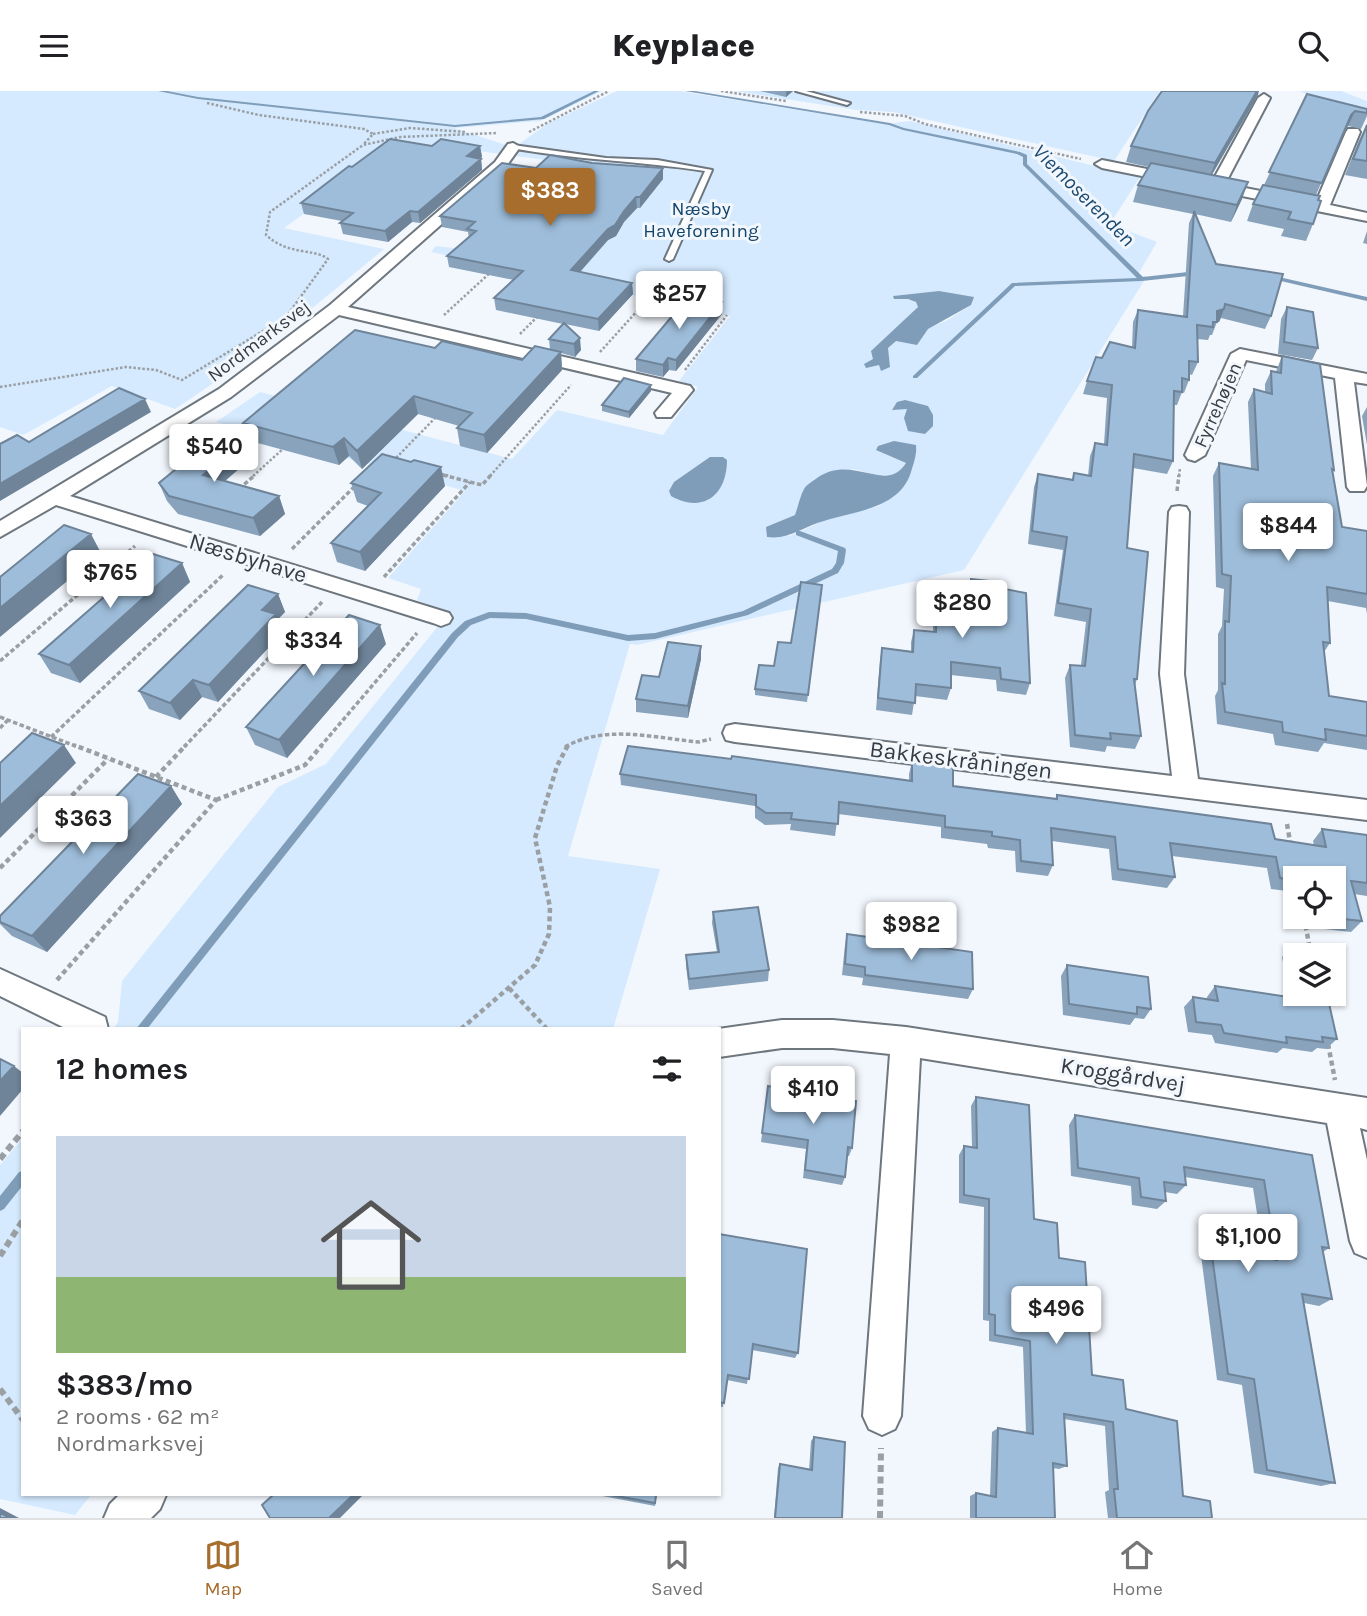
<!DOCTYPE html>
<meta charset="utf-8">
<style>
body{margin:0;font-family:Karla,sans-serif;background:#f6f6f6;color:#202124;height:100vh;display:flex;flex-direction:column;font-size:26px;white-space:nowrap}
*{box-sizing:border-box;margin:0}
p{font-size:23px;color:#757577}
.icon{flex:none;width:38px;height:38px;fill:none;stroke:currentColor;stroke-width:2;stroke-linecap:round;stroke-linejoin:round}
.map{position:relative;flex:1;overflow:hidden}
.details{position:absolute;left:21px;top:936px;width:700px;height:469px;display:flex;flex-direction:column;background:#fff;border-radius:0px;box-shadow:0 2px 5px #0004}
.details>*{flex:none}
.buttons{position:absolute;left:1283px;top:775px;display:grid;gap:14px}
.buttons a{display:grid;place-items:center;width:63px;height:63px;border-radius:0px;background:#fff;box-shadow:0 2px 5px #0004;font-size:35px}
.price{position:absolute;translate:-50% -60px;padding:0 16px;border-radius:7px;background:#fff;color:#222;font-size:23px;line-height:46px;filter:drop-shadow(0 2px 4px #0008)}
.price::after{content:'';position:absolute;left:50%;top:42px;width:21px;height:16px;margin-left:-10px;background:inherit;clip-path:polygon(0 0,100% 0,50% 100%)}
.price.current{background:#a66d2c;color:#fff}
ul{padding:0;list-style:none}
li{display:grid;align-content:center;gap:14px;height:371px;padding:0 35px}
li+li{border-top:2px solid #e0e0e0}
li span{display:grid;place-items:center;height:217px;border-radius:0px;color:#555}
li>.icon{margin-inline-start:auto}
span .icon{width:126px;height:126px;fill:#fffc;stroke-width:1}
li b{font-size:30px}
h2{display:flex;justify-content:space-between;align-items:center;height:84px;padding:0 35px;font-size:30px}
header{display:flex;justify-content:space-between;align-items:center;height:91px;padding:0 35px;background:#fff;font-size:32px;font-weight:800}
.dock{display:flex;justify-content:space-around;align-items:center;height:98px;border-top:2px solid #e0e0e0;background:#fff;font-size:19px;color:#757577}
.dock a{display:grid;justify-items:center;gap:4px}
.dock .current{color:#a66d2c}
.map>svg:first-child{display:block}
.green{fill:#d5eafe;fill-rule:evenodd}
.water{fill:#7f9db9}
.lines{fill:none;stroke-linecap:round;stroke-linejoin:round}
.stream{fill:#7f9db9;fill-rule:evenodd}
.service-casing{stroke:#6e767e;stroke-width:4}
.minor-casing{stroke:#6e767e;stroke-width:4}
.path-far3{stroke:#9a9fa4;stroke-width:2.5;stroke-dasharray:2.5 2;stroke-linecap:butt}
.path-far2{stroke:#9a9fa4;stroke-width:3.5;stroke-dasharray:4.5 2.5;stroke-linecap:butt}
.path-far1{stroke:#9a9fa4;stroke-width:4.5;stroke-dasharray:5 3.5;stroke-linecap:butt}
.path{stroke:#9a9fa4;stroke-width:6;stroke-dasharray:7 4.5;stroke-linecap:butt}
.service{fill:#fff;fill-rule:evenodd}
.minor{fill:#fff;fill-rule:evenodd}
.wall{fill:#88a3bb}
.shaded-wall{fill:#6f8499}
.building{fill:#9ebdda;stroke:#6f8499;stroke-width:2}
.labels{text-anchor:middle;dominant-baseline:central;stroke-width:6;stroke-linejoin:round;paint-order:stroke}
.far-park-label{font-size:19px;fill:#13446a;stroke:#f2f7fd}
.far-street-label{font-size:19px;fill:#383c40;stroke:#f2f7fd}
.far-water-label{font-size:21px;font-style:italic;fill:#194970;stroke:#f2f7fd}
.street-label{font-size:23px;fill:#383c40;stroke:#f2f7fd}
</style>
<header><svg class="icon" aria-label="menu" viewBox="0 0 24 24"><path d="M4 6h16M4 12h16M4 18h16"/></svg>Keyplace<svg class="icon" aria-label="search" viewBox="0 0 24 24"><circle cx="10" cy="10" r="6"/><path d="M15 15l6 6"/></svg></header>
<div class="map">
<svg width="1367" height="1427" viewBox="0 0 1367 1427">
<rect width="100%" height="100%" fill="#f2f7fd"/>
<!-- green -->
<path class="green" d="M0,0H602L540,30L454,37L509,55L504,64L547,33L617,0H679L885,33L910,30L1140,86L1110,133L1157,151L1137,185H1147L964,479L637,554L630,553L568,765L660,778L613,938H113L118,931L122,890L278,696L326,673L439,534L452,523L417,509L421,498L388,487L465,400L216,331L260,301L512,368L557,319L663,344L698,296L679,290L730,225L431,161L436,155L580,172L634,81L405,50L284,137L384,158C317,214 249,270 175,318L112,295L23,344L0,336ZM939,200L971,214L946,230L896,249L888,257L879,274L865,273L874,268L890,244L918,216L916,211L908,208H895L894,205ZM885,363H917L879,415L823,430L790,445L767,436L795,424L853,378L880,385L898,383L906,372Z
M735,0H1160L1114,70L893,21L856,19Z
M1299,0H1341L1367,10V25Z
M23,1047V1404H91L75,1424L0,1408V1074Z"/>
<!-- water -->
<path class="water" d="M939,200L974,206L971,214L928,238L917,254L896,250L888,257L890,276L881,280L879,274L866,277L864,273L873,268L871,260L918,216L916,211L908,208H894L893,205Z
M905,309L928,315L933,324V335L925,343L908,340L904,327L907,318L892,319L897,311Z
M894,350L916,354C917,364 914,371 911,381C900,417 856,420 824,430C804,435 789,449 767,446L766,436L795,424C798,416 800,405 804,398C806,394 813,390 817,387C853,362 886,404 906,372L876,359L878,355Z
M710,366H723L727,369C727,404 703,423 671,405L669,400L674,391Z"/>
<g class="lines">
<!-- stream -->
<path class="stream" d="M158,0H167L198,6L455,34L541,26L594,0H599L544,28L455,36L198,8Z
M685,0H695L890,32L904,37L1020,61L1027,64V73L1143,186L1197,180L1200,182L1197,184L1142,190L1015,195L917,287H913V285L1012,192L1137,187L1023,74V66L1017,63L903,39L889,34Z
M1270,184L1367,206V210L1268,187V185Z
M796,440H800L845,457L846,459L844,472L838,482L748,524L655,548L628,550L526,528L490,527L471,534L458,546L147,938H136L452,542L465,530L489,521L526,522L628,544L655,542L743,520L832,478L836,472L838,460L796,444Z
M23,1080V1094L4,1118L0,1120V1105L19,1081Z"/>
<defs>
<path id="service" d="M796,0H806L850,12L847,14Z
M513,54L606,67L657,69L712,79L673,168L669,170L665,168L705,80C641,70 575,69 511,57Z"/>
<path id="minor" d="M1264,3L1270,7L1225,93L1316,111L1346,41L1348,38H1358L1360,41L1330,114L1367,122V130L1102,77L1095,73L1102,69L1212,91L1258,7Z
M513,52L520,56L505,77L348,216L690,295L693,299L671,326H657L655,322L672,302L339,224L231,306L70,405L449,522L452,527L449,532L441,535L433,532L56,414L0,446V430L219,298L330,214L495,71L508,53Z
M1240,258L1367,283V293L1354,291L1367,395L1364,400H1350L1347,396L1335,287L1246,269L1205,364L1195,370L1188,368L1185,364L1231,263Z
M1179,415L1186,416L1189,421L1184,583L1198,688L1367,709V729L735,651L726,649L723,642L726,635L735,633L1172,685L1160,583L1169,421L1172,416Z
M0,878L105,926L108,938H67L0,905Z
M782,929H833L906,936L1367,1007V1039L1360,1037L1367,1069V1167L1355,1162L1350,1150L1327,1032L920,967L901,1325L895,1338L882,1344L869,1338L863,1325L890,963L833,957H782L719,966L718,938Z
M119,1404H166L160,1418L151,1427H104L110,1413Z"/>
</defs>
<!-- service casing -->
<use href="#service" class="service-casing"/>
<!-- minor casing -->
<use href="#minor" class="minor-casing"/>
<!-- path-far3 -->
<path class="path-far3" d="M721,0L786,10
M207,12L259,24L364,38L373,43L363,54
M860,21L905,25L925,33L1081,68
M529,41L609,0
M373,43L410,37L466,41
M444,224L492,180
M520,243L539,224
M600,261L648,208
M685,279L727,224
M0,296L126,276L156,279L182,289L286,226L328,168C314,157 289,165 266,144L270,121L363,54L400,46L497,42
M393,370L437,325
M437,382L450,385
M253,385L284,357
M490,385L571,294
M1179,385L1180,377"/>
<!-- path-far2 -->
<path class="path-far2" d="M443,384L482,394L491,384
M239,398L255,384
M1177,400L1179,384
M292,458L355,395
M384,486L470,391
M0,570L135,455
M0,626L78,656
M0,637L8,629
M51,646L224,483
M184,656L322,511
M320,656L417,542
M565,656C605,633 655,647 699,651L711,648"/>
<!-- path-far1 -->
<path class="path-far1" d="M156,686L186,654
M216,709L305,674L322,654
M1287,733L1291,756
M0,777L108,668
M1304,826L1311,864
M57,889L216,709L74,654
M509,897L547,938
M461,938L535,874L549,843L550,816L535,747L557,675L568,654
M1328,953L1335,989"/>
<!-- path -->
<path class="path" d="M0,1068L23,1040
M0,1165L23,1129
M0,1298L23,1329
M880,1427L881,1357"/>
<!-- service -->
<use href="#service" class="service"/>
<!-- minor -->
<use href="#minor" class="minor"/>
</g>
<!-- wall -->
<path class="wall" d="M760,0H793L786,6Z
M1307,3L1367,18V25L1361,38L1348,35L1344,39L1316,104L1318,109L1313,133L1306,150L1281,145L1284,138L1247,130L1253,113L1264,94Z
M1258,4L1212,84L1242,108L1231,131L1195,123L1216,173L1271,225L1265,238L1221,227L1219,231H1217L1212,244H1210L1208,249L1197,248L1198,271L1192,284L1189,283V289L1184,302L1182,301L1177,314H1174L1173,370L1167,383L1133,377L1127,457L1137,588L1135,594L1141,645L1135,658L1107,655L1105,661L1070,656L1065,587L1070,574H1081L1086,531L1054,525L1063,459L1028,453L1034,396L1038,383L1072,388L1074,382L1088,385L1090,365L1095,352L1104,353L1107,307L1083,303L1087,290L1102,267L1132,256L1133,231L1138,219L1183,225L1189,132L1193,123L1133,111L1138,94L1149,76L1126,71L1131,55Z
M1367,34V88L1345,84L1359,49Z
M432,55H480L482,66L480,68H481L482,79L420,132L412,131L388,151L343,143L340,132L342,130L304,123L301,112L352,76Z
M536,77L663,88L640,117H637L624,131L616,145L608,149L580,181L632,192L633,203L599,240L565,233L581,259L575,266L561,262L562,279L487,362L460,355L457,337L459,335L418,323L362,378L349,365L339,374L250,350L243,332L435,257L522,269L550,259L549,248L563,233L496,219L494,207L514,189L449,176L447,165L469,147L468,141L442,136L440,125Z
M1367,140V153L1363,152Z
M722,211V223L676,280L669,279L663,286L636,280V268Z
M1287,216L1318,257L1312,269L1278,263L1281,228Z
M1282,265L1334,379L1333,382L1342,436L1367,440V523L1366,517L1328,510L1330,552L1324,561L1329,605L1367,611V659L1324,652L1318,661L1275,654L1273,643L1217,633L1215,605L1218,599V543L1222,535L1224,498L1216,496L1213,385L1219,372L1251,378L1248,311L1254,298L1265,301V293L1271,280L1276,281L1277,278Z
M651,294V300L629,327L602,320V314Z
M1367,316V354L1362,325Z
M241,376L225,390L279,405L285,423L260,445L178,423L167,410L159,392Z
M351,392L445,395L365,480L337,471L331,452L368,415L357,411Z
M182,472L190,491L80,592L51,582L39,563Z
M971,488L999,497L1030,592L1026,604L997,600L996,589L951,584V597L947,609L915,605L912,624L876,619L880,569L882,557L911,560V551L914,539L933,541V503L936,491L969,494Z
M822,494L807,611L755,604V598L774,575L791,552Z
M278,503L285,521L278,528L283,541L218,611L202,606L180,629L149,618L139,600Z
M386,553L287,667L255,654L246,636Z
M701,555V568L688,627L636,621V608L659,586Z
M912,671L948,676L953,695L1055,708L1057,704L1275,748L1314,754L1313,750L1322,738L1367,744V805L1354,803L1362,830L1351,841L1324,838L1321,826H1334V788H1295V801L1271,798L1267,777L1172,765L1175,786L1167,797L1112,789L1109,758L1052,750L1053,774L1048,785L1016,781L1015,760L988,757L987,753L941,747V736L838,723L835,745L790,739L791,733L765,734L755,727V715L621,694L620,683L909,690V683Z
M171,695L182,713L47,861L12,845L0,833V825Z
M713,821L769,879L768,890L689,899L686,875V864L717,861L712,832Z
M847,843L973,898L968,908L862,894L863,887L842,884L845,854Z
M1292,855L1295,864V903H1325L1337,948L1326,958L1317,957L1312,961L1283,957L1277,962L1215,952L1212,944L1188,941L1184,916L1193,906L1207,908V906L1215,895L1290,906L1282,866Z
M1067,874L1151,918L1144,928L1135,927L1130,934L1063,924L1061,885Z
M768,995L852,1057L849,1065H847L845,1086L842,1094L803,1087L806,1058L761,1051Z
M976,1006L1034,1128L1059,1167L1092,1284L1126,1318L1183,1405L1212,1427H1108L1105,1401L1109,1399L1105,1335L1064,1328L1067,1375L1059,1378L1053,1377L1055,1427H970V1405L976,1402L990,1405L992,1341L998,1337L1026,1342L1023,1256L989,1250V1230L983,1229L984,1116L959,1112V1064L964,1055L972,1057L971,1015Z
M1075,1024L1312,1064L1329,1157L1323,1161L1332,1208L1319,1215L1304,1212L1335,1392L1321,1395L1254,1382L1242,1294L1217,1289L1201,1164L1211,1157L1264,1167L1253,1097L1185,1086L1186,1094L1177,1103L1165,1101L1166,1110L1157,1118L1132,1114L1131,1095L1071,1085L1069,1034Z
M719,1143L798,1262L795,1267L752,1259L747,1293L727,1289L723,1316H719Z
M814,1346L842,1427H774L778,1377L780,1373L809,1379L811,1350Z
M597,1404H657L655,1415Z"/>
<!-- shaded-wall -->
<path class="shaded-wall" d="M787,0H793L786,6V1Z
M1257,0H1259L1258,4L1209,88L1215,72Z
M1355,20L1348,35L1344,40L1351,24Z
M480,55L482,66L469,76L467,65Z
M481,68L482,79L420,132L418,121Z
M663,77V88L640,117V106Z
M1248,91L1242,108L1231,131L1237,114Z
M636,106L637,117L624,131L616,145L608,149L572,190L571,179Z
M410,120L412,131L388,151L385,140Z
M632,192L633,203L599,240L598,228Z
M722,211V223L676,280V269Z
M1224,218L1219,231H1217V220Z
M580,247L581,259L575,266L574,253Z
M561,261L562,279L487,362L484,344Z
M668,267L669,279L663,286V274Z
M651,294V300L629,327V321Z
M414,305L418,323L362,378L357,360Z
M145,308L151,321L0,410V393Z
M344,347L349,365L339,374L333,356Z
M234,358L241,376L211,402L203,384Z
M441,376L445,395L365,480L360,461Z
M279,405L285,423L260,445L253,427Z
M91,443L101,462L0,546V517Z
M182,472L190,491L80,592L69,574Z
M278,503L285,521L278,528L283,541L218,611L209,594L262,519Z
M380,534L386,553L287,667L279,649Z
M701,555V568L688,627V615Z
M193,589L202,606L180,629L170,612Z
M64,654L76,672L0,747V715Z
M171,695L182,713L47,861L32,845Z
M14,975L23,982V998L0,1025V990Z
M353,1404H363L340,1427H329Z
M0,1417L19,1427H10L0,1422Z"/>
<!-- building -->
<path class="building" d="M1162,0H1257L1215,72L1131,55L1148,20Z
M1307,3L1367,18V22L1355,20L1351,24L1322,92L1269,81Z
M1367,34V70L1353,68Z
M390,48L432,55L441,48L480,55L467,65L481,68L418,121L410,120L385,140L340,132L353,122L301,112L349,75L352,76Z
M550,64L592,72L663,77L640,106H636L624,120L615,134L608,138L571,179L632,192L598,228L494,207L523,180L447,165L476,140L467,138L475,131L440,125L502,72L536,77Z
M1151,72L1248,91L1237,114L1138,94Z
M1263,94L1320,105L1318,109L1321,110L1313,133L1288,128L1291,121L1253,113Z
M1194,120L1216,173L1283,183L1271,225L1225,213L1224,218L1217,220V231H1213V236L1197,234L1198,271L1189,270V289L1182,287V301L1174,300L1173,370L1134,363L1127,457L1148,461L1137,588H1134L1141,645L1110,642L1111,648L1075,644L1070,574L1085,575L1091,518L1058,512L1067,446L1032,440L1038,383L1073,389L1074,382L1091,385L1095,352L1107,354L1112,294L1087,290L1096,266L1102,267L1110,251L1135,257L1138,219L1187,226Z
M689,205L722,211L676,269L668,267L663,274L636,268Z
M1287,216L1313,221L1318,257L1284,251Z
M564,232L580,247L574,253L549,248Z
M355,239L435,257L442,250L522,269L535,255L561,261L484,344L457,337L472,322L414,305L357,360L344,347L333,356L243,332Z
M1282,265L1320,273L1334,379L1332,378L1342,436L1367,440V503L1327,496L1330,552L1323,551L1329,605L1367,611V645L1325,638L1326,649L1283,641L1282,631L1225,621L1222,592L1225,593V530L1229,531L1231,485L1222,483L1219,372L1258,379L1254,298L1272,303L1271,280L1281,282Z
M624,287L651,294L629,321L602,314Z
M119,297L145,308L0,393V353L17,344L29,351Z
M220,342L234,358L203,384L279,405L253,427L169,405L159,392Z
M382,363L411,371L414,369L441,376L360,461L331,452L381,402L351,392Z
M64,434L91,443L0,517V486Z
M153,463L182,472L69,574L39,563Z
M971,488L998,491L999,497L1026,502L1030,592L1001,588L1000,577L951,571V597L916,593L915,612L878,607L882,557L913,561L914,539L936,541V491L971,495Z
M801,491L822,494L808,604L755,598L759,574L774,575L778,551L791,552Z
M248,494L278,503L262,519L276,523L209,594L193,589L170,612L139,600Z
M349,524L380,534L279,649L246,636Z
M668,551L701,555L688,615L636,608L642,584L659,586Z
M32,642L64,654L0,715V672Z
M628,655L731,668L732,665L912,690V671L916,672V669L948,673V676L953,677V695L1057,708V704L1271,733L1275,748L1326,756L1322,738L1367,744V792L1351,790L1362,830L1334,827V788H1295V789L1280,787L1276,766L1170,752L1175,786L1118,778L1115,746L1051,737L1053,774L1021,770L1020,749L992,745V741L945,736V725L839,711L838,733L791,728L792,722H766L756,715V704L620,683Z
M138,683L171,695L32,845L0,831V825Z
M758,816L769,879L689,888L686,864L719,861L713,821Z
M847,843L972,861L973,898L865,884V876L845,873Z
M1292,855L1298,864H1295V871Z
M1067,874L1148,886L1151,918L1137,916V923L1069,913Z
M1215,895L1302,908L1301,903H1325L1328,908L1337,948L1322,946L1323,951L1286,946L1287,952L1224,942L1221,934L1196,931L1193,906L1218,910Z
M0,968L14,975L0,990Z
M768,995L856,1010L852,1057L848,1056L845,1086L805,1079L808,1049L762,1042Z
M976,1006L1029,1014L1034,1128L1057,1132L1059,1167L1085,1171L1092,1284L1123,1289L1126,1318L1177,1330L1183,1405L1210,1410L1212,1427H1117L1114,1398H1118L1113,1331L1064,1323L1067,1375L1053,1372L1055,1427H976V1402L996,1406L998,1337L1033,1343L1030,1250L995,1244V1224L989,1223V1108L964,1104V1055L977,1057Z
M1075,1024L1312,1064L1329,1157L1322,1156L1332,1208L1302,1203L1335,1392L1267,1379L1254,1288L1228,1283L1211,1157L1277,1169L1264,1089L1184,1076L1186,1094L1164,1091L1166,1110L1141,1106L1139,1087L1078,1077Z
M719,1143L807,1158L798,1262L753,1253L749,1288L728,1284L724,1312L719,1311Z
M814,1346L845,1351L842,1427H775L780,1373L812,1379Z
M273,1404H353L329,1427H270L262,1414Z
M611,1404H656L655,1412Z
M0,1422L10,1427H0Z"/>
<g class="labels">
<!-- far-park labels -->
<g class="far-park-label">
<text x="701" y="118">Næsby<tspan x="701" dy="22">Haveforening</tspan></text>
</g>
<!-- far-street labels -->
<g class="far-street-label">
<text transform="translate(259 250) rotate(-37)">Nordmarksvej</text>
<text transform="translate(1218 314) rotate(-66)">Fyrrehøjen</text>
</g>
<!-- far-water labels -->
<g class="far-water-label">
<text transform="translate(1084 104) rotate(45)">Viemoserenden</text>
</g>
<!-- street labels -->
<g class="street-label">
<text transform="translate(248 467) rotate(17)">Næsbyhave</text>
<text transform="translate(961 669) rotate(7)">Bakkeskråningen</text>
<text transform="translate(1123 984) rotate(9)">Kroggårdvej</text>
</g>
</g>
</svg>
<div class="buttons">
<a><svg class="icon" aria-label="locate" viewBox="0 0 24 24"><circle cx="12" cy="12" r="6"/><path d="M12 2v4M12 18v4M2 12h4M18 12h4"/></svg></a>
<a><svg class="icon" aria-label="layers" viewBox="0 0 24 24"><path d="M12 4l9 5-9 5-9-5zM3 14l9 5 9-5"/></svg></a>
</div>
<b class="price current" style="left:550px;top:137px">$383</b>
<b class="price" style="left:679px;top:240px">$257</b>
<b class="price" style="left:214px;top:393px">$540</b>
<b class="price" style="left:1288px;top:472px">$844</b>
<b class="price" style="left:110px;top:519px">$765</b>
<b class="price" style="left:962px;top:549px">$280</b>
<b class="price" style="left:313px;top:587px">$334</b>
<b class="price" style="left:83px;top:765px">$363</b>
<b class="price" style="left:911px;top:871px">$982</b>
<b class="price" style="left:813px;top:1035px">$410</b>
<b class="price" style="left:1248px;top:1183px">$1,100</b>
<b class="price" style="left:1056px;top:1255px">$496</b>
<section class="details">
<h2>12 homes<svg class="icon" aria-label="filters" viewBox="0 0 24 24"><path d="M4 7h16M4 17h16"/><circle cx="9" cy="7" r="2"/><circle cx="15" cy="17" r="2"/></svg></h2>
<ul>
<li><span style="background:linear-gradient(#c9d6e8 65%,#8fb573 0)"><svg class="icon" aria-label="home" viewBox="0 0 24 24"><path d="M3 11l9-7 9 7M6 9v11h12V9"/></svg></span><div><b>$383/mo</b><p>2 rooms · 62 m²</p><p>Nordmarksvej</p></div></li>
</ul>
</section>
</div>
<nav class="dock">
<a class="current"><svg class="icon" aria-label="map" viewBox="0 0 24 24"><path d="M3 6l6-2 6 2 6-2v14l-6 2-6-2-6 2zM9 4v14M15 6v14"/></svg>Map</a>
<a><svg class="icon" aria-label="saved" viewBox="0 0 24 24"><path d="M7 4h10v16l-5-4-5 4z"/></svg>Saved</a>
<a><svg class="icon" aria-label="home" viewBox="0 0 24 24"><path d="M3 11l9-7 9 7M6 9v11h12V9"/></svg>Home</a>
</nav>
